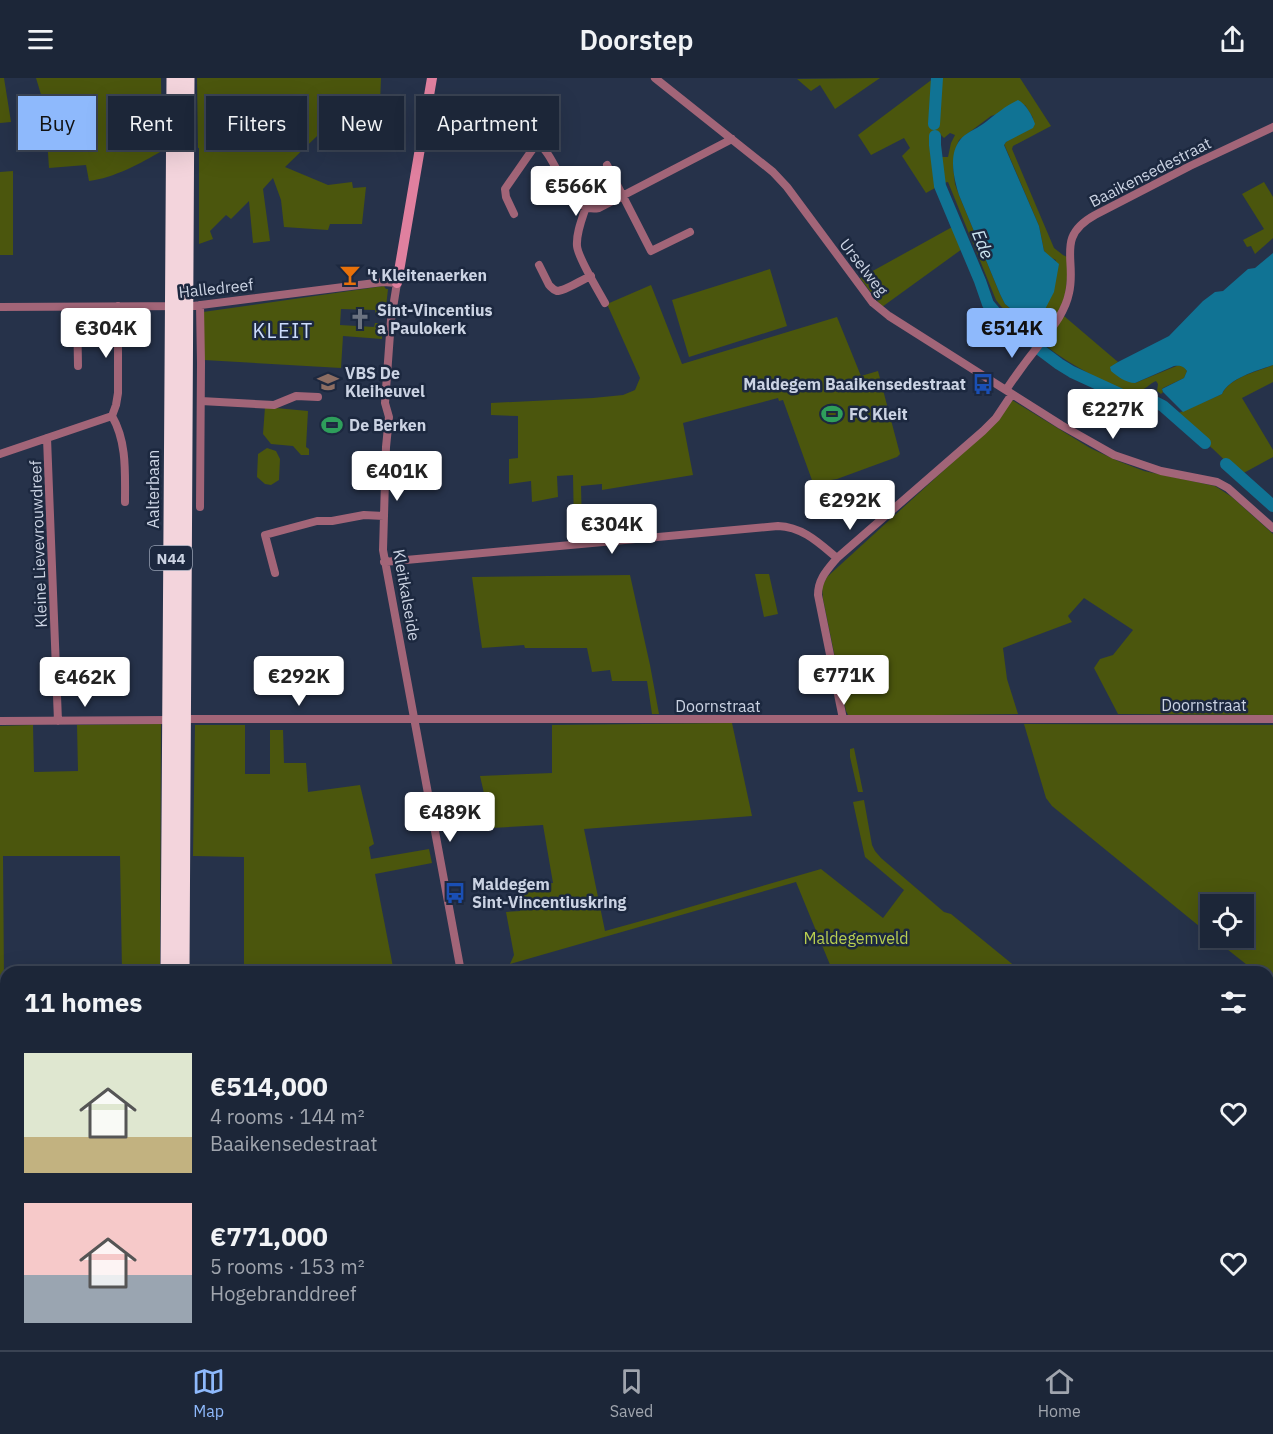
<!DOCTYPE html>
<meta charset="utf-8">
<style>
body{margin:0;font-family:"IBM Plex Sans",sans-serif;background:#293243;color:#f1f3f6;height:100vh;display:flex;flex-direction:column;font-size:22px;white-space:nowrap}
*{box-sizing:border-box;margin:0}
p{font-size:20px;color:#a0a5ae}
.icon{flex:none;width:33px;height:33px;fill:none;stroke:currentColor;stroke-width:2;stroke-linecap:round;stroke-linejoin:round}
.map{position:relative;flex:1;overflow:hidden}
.side{position:absolute;left:0px;top:888px;width:1274px;height:384px;display:flex;flex-direction:column;background:#1c2638;border-radius:18px 18px 0 0;box-shadow:0 6px 24px #0002,0 0 0 2px #3a4353}
.side>*{flex:none}
.guide{position:absolute;left:18px;top:18px;width:600px;height:54px;display:flex;gap:12px}
.buttons{position:absolute;left:1200px;top:816px;display:grid;gap:12px}
.buttons a{display:grid;place-items:center;width:54px;height:54px;border-radius:0px;background:#1c2638;box-shadow:0 6px 24px #0002,0 0 0 2px #3a4353;font-size:30px}
.price{position:absolute;translate:-50% -51px;padding:0 14px;border-radius:6px;background:#fff;color:#222;font-size:20px;line-height:39px;filter:drop-shadow(0 2px 3px #0008)}
.price::after{content:'';position:absolute;left:50%;top:36px;width:18px;height:14px;margin-left:-9px;background:inherit;clip-path:polygon(0 0,100% 0,50% 100%)}
.price.on{background:#8eb9fc;color:#111}
ul{padding:0;list-style:none}
li{display:flex;align-items:center;gap:18px;height:150px;padding:0 24px}
li span{display:grid;place-items:center;flex:none;width:168px;height:120px;border-radius:0px;color:#555}
li>.icon{margin-inline-start:auto}
span .icon{width:72px;height:72px;fill:#fffc;stroke-width:1}
li b{font-size:26px}
h2{display:flex;justify-content:space-between;align-items:center;height:72px;padding:0 24px;font-size:26px}
.chip{padding:0 21px;border-radius:0px;background:#1c2638;box-shadow:0 6px 24px #0002,0 0 0 2px #3a4353;font-size:21px;line-height:54px}
.chip.on{background:#8eb9fc;color:#111}
header{display:flex;justify-content:space-between;align-items:center;height:78px;padding:0 24px;background:#1c2638;font-size:27px;font-weight:600}
.dock{display:flex;justify-content:space-around;align-items:center;height:84px;border-top:2px solid #3a4353;background:#1c2638;font-size:16px;color:#a0a5ae}
.dock a{display:grid;justify-items:center;gap:3px}
.dock .on{color:#8eb9fc}
.map>svg:first-child{display:block}
.green{fill:#4b560d;fill-rule:evenodd}
.water{fill:#107394}
.lines{fill:none;stroke-linecap:round;stroke-linejoin:round}
.river{stroke:#107394;stroke-width:12}
.street{stroke:#a26578;stroke-width:8}
.secondary{stroke:#e0809f;stroke-width:10}
.highway{stroke:#f3d4dc;stroke-width:15}
.labels{text-anchor:middle;dominant-baseline:central;stroke-width:5;stroke-linejoin:round;paint-order:stroke}
.shield{fill:#1c283f;stroke:#96a0b2;stroke-width:1.5}
.shield-label{font-size:15px;font-weight:bold;fill:#cbd3e3}
.street-label{font-size:16px;fill:#cbd3e3;stroke:#1c283f}
.poi-label{font-size:16px;font-weight:bold;fill:#cbd3e3;stroke:#1c283f;text-anchor:start}
.park-label{font-size:16px;fill:#b8ce50;stroke:#1c283f}
.water-label{font-size:18px;font-style:italic;fill:#cde5f1;stroke:#1c283f}
.quarter-label{font-size:20px;letter-spacing:1.5px;fill:#ccdcfb;stroke:#1c283f}
</style>
<header><svg class="icon" aria-label="menu" viewBox="0 0 24 24"><path d="M4 6h16M4 12h16M4 18h16"/></svg>Doorstep<svg class="icon" aria-label="share" viewBox="0 0 24 24"><path d="M12 15V3M7 8l5-5 5 5M5 13v7h14v-7"/></svg></header>
<div class="map">
<svg width="1273" height="1272" viewBox="0 0 1273 1272">
<rect width="100%" height="100%" fill="#26324a"/>
<!-- green -->
<path class="green" d="M0,0H4L11,44L0,45Z
M36,0H161L162,73C141,85 114,100 89,103L86,87L49,90L45,30Z
M197,0H381L380,25L346,30L285,89L328,107L352,104L353,110L366,109L362,146H330L328,152L284,149L281,122L273,100L263,111L270,163L253,165L249,123L231,141L226,137L210,153L213,161L199,166V70H198Z
M880,0L835,31L820,7L811,13L797,1Z
M934,0H1020L1051,48L1013,68L1012,71L1054,170L1063,177L1067,179C1068,199 1067,222 1056,240C1053,245 1048,250 1044,255H1041C1024,246 1007,238 996,222L948,104L943,105L969,166L882,229L860,200L954,148L935,110L926,115L902,78L910,70L904,60L871,77L858,57ZM1025,27L1033,40L1004,66L1039,148L1044,173L1049,179L1056,182L1021,239L1005,226L1000,216L959,117L955,106L953,88L956,70L959,62L991,38ZM950,55L955,57L951,65L948,79H939L935,59L940,56L944,60Z
M13,93V177H0V94Z
M1264,104L1273,119V160L1255,176L1251,168L1247,169L1243,162L1264,151L1242,116Z
M770,191L787,248L689,279L672,222Z
M651,207L682,286L837,239L861,298L878,293L900,376L897,379L837,401L813,405L783,322L779,323L778,320L683,345L693,397L602,412V406L581,408L582,449H574L573,397L557,398L558,419L532,424L531,403L509,406V381L518,380V338L491,337V325L593,320L623,317L635,312L640,300L607,226Z
M384,208L386,211H388L386,229L381,231L380,237H376L375,232L341,231L340,247L374,249L375,245H379V253L382,255V261L343,258L341,290L204,282L203,234Z
M1064,238L1118,284L1111,289L1135,305L1179,287L1184,289L1187,293L1184,300L1163,310L1162,311L1163,314L1161,316L1157,313L1158,306L1156,303C1150,305 1148,310 1141,312C1135,313 1133,310 1128,313C1104,305 1064,283 1045,267Z
M1273,287V304L1242,320L1273,372V379L1240,397L1213,371L1174,337L1222,316C1230,299 1256,294 1273,287Z
M1012,322L1090,370L1118,383L1144,393L1215,408L1232,419L1273,456V637L1118,636L1094,590L1100,581L1113,577L1133,552L1084,520L1068,538L1072,544L1003,570L1007,601L1018,636L852,638L848,637L846,633L823,521L822,509L827,499L999,342Z
M265,329L308,333L306,369L309,371V377H301L293,368L271,366L263,356Z
M267,370L276,373L280,381L279,402L271,407L265,406L257,399L258,376Z
M755,496H769L778,536L764,539Z
M630,497L650,587L659,636H652L647,603H612L610,592L592,594L587,570H525L524,567L482,570L472,499Z
M732,645L752,738L584,751L605,853L652,840L821,791L883,840L904,812L865,779L853,724L864,722L872,767L875,773L881,780L944,834L951,836L1022,894H833L796,804L510,886L514,877L506,834L520,833L517,808L553,805L543,747L492,750L480,698L552,695V647Z
M161,646L160,894H122L120,778H3L4,902H6V1266H138L137,1272H0V648L33,647L34,694L78,693L77,647Z
M1024,646L1273,647V908L1268,904V894H1256L1213,860H1244V826H1210V857L1052,728L1046,720Z
M195,647H245V696H270V652H283L284,685H306L308,714L360,707L374,766L369,769L371,781L429,771L432,785L375,796L393,889L400,887L402,894H244V779L193,778Z
M854,670L863,714H858L850,679V671Z
M175,1266H246L203,1272H175Z
M248,1266H382L384,1272H250Z
M670,1266H877L879,1272H671Z
M922,1266H1224L1229,1272H891Z"/>
<!-- water -->
<path class="water" d="M1018,22C1026,26 1032,37 1035,46L1033,50L1006,64L1004,67L1039,148L1044,173L1059,186L1054,214L1041,239L1036,242L1021,239L1005,226L1000,216L959,117C954,101 948,77 960,62C965,55 976,51 983,46C995,37 1005,28 1018,22Z
M1273,175V287C1257,293 1229,300 1222,316L1183,334L1163,314L1162,311L1184,300L1187,293C1184,288 1180,287 1174,288L1135,305C1126,305 1117,298 1111,293L1110,289L1118,284L1169,258L1203,223L1215,214L1223,213L1248,191L1255,190Z"/>
<g class="lines">
<!-- river -->
<path class="river" d="M934,46L937,0
M935,58V67L940,108L980,203L988,226L1000,240L1007,246L1020,252L1035,265
M1039,271L1059,286L1072,294L1122,317L1149,321L1163,328L1205,365
M1226,386L1273,428"/>
<!-- street -->
<path class="street" d="M655,0L773,94L787,109L873,225L889,238L1061,347L1114,377L1161,393L1217,404L1228,410L1273,450
M425,40C446,44 467,47 488,51C504,54 524,55 537,64C559,80 567,137 599,130L732,61
M607,87L651,173L690,154
M586,129C582,141 576,155 577,168C578,180 598,212 605,225
M514,136L506,119L505,111L555,39
M539,187L549,207C552,210 553,212 557,213C565,213 583,201 591,198
M118,228V315L116,327L112,338C127,364 125,394 125,424
M0,229L193,228L383,204L397,205L391,242L385,325L389,339L386,369L383,472L461,894
M77,229L78,288
M1006,312C1016,297 1027,282 1039,267C1051,251 1065,235 1069,215C1077,182 1055,159 1095,137L1190,88L1273,49
M201,323L274,327L296,318L318,319
M47,360L58,643
M0,376L112,338
M200,429L201,285L200,227
M384,484L778,448C803,449 819,465 837,480
M275,495L265,457L317,443H332L364,437L384,438
M183,641H1273
M843,641L818,517C818,501 827,492 837,480L983,353L996,340L1012,316
M0,643L169,642
M525,1266L526,1272"/>
<!-- secondary -->
<path class="secondary" d="M397,205L432,0"/>
<!-- highway -->
<path class="highway" d="M168,894L174,0
M182,894L187,0
M149,1272L150,1266
M162,1272L163,1266"/>
</g>
<!-- icons -->
<defs>
<symbol id="bar-bare" viewBox="-9 -9 18 18"><path d="M-6-5H6L.8 .8V4.5H3.5V6h-7V4.5H-.8V.8Z" fill="#e8710a" stroke="#1c283f" stroke-width="2.5" paint-order="stroke"/></symbol>
<symbol id="church-bare" viewBox="-9 -9 18 18"><path d="M-1.2-6h2.4v3.5h3.3v2.4h-3.3V6h-2.4V-.1h-3.3v-2.4h3.3Z" fill="#6b7280" stroke="#1c283f" stroke-width="2.5" paint-order="stroke"/></symbol>
<symbol id="school-bare" viewBox="-9 -9 18 18"><path d="M0-5L7-2L0 1L-7-2ZM-4 1L0 2.5L4 1V4Q0 6-4 4Z" fill="#8d6e63" stroke="#1c283f" stroke-width="2.5" paint-order="stroke"/></symbol>
<symbol id="bus-bare" viewBox="-9 -9 18 18"><path d="M-5-6H5V4H4V6H2V4H-2V6H-4V4H-5ZM-3.5-4V0h7V-4ZM-3.5 1.2v1.5H-2V1.2ZM2 1.2v1.5H3.5V1.2Z" fill="#1a4fb4" stroke="#1c283f" stroke-width="2.5" paint-order="stroke"/></symbol>
<symbol id="stadium-bare" viewBox="-9 -9 18 18"><path d="M0-5a6.5 5 0 1 0 0 10a6.5 5 0 1 0 0-10ZM-3.5-1.8h7v3.6h-7Z" fill="#2e9e5b" stroke="#1c283f" stroke-width="2.5" paint-order="stroke"/></symbol>
</defs>
<g fill-rule="evenodd">
<use href="#bar-bare" x="335" y="182" width="30" height="30"/>
<use href="#church-bare" x="345" y="226" width="30" height="30"/>
<use href="#school-bare" x="313" y="289" width="30" height="30"/>
<use href="#bus-bare" x="968" y="291" width="30" height="30"/>
<use href="#stadium-bare" x="817" y="321" width="30" height="30"/>
<use href="#stadium-bare" x="317" y="332" width="30" height="30"/>
<use href="#bus-bare" x="440" y="800" width="30" height="30"/>
</g>
<g class="labels">
<!-- shield labels -->
<rect class="shield" x="150" y="468" width="42" height="24" rx="4.5"/>
<g class="shield-label">
<text x="171" y="480">N44</text>
</g>
<!-- street labels -->
<g class="street-label">
<text transform="translate(1150 94) rotate(-27)">Baaikensedestraat</text>
<text transform="translate(864 189) rotate(52)">Urselweg</text>
<text transform="translate(216 210) rotate(-6)">Halledreef</text>
<text transform="translate(153 411) rotate(-90)">Aalterbaan</text>
<text transform="translate(38 466) rotate(-92)">Kleine Lievevrouwdreef</text>
<text transform="translate(407 517) rotate(80)">Kleitkalseide</text>
<text x="1204" y="627">Doornstraat</text>
<text x="718" y="628">Doornstraat</text>
</g>
<!-- poi labels -->
<g class="poi-label">
<text x="367" y="197">'t Kleitenaerken</text>
<text x="377" y="232">Sint-Vincentius<tspan x="377" dy="18">a Paulokerk</tspan></text>
<text x="345" y="295">VBS De<tspan x="345" dy="18">Kleiheuvel</tspan></text>
<text x="966" y="306" text-anchor="end">Maldegem Baaikensedestraat</text>
<text x="849" y="336">FC Kleit</text>
<text x="349" y="347">De Berken</text>
<text x="472" y="806">Maldegem<tspan x="472" dy="18">Sint-Vincentiuskring</tspan></text>
</g>
<!-- park labels -->
<g class="park-label">
<text x="856" y="860">Maldegemveld</text>
</g>
<!-- water labels -->
<g class="water-label">
<text transform="translate(983 166) rotate(68)">Ede</text>
</g>
<!-- quarter labels -->
<g class="quarter-label">
<text x="283" y="252">KLEIT</text>
</g>
</g>
</svg>
<div class="buttons">
<a><svg class="icon" aria-label="locate" viewBox="0 0 24 24"><circle cx="12" cy="12" r="6"/><path d="M12 2v4M12 18v4M2 12h4M18 12h4"/></svg></a>
</div>
<b class="price" style="left:576px;top:139px">€566K</b>
<b class="price" style="left:106px;top:281px">€304K</b>
<b class="price on" style="left:1012px;top:281px">€514K</b>
<b class="price" style="left:1113px;top:362px">€227K</b>
<b class="price" style="left:397px;top:424px">€401K</b>
<b class="price" style="left:850px;top:453px">€292K</b>
<b class="price" style="left:612px;top:477px">€304K</b>
<b class="price" style="left:844px;top:628px">€771K</b>
<b class="price" style="left:299px;top:629px">€292K</b>
<b class="price" style="left:85px;top:630px">€462K</b>
<b class="price" style="left:450px;top:765px">€489K</b>
<div class="guide">
<a class="chip on">Buy</a>
<a class="chip">Rent</a>
<a class="chip">Filters</a>
<a class="chip">New</a>
<a class="chip">Apartment</a>
</div>
<section class="side">
<h2>11 homes<svg class="icon" aria-label="filters" viewBox="0 0 24 24"><path d="M4 7h16M4 17h16"/><circle cx="9" cy="7" r="2"/><circle cx="15" cy="17" r="2"/></svg></h2>
<ul>
<li><span style="background:linear-gradient(#dfe7d0 70%,#c2b280 0)"><svg class="icon" aria-label="home" viewBox="0 0 24 24"><path d="M3 11l9-7 9 7M6 9v11h12V9"/></svg></span><div><b>€514,000</b><p>4 rooms · 144 m²</p><p>Baaikensedestraat</p></div><svg class="icon" aria-label="heart" viewBox="0 0 24 24"><path d="M12 20l-8-8c-3-5 5-10 8-4 3-6 11-1 8 4z"/></svg></li>
<li><span style="background:linear-gradient(#f6c9c9 60%,#9aa5b1 0)"><svg class="icon" aria-label="home" viewBox="0 0 24 24"><path d="M3 11l9-7 9 7M6 9v11h12V9"/></svg></span><div><b>€771,000</b><p>5 rooms · 153 m²</p><p>Hogebranddreef</p></div><svg class="icon" aria-label="heart" viewBox="0 0 24 24"><path d="M12 20l-8-8c-3-5 5-10 8-4 3-6 11-1 8 4z"/></svg></li>
</ul>
</section>
</div>
<nav class="dock">
<a class="on"><svg class="icon" aria-label="map" viewBox="0 0 24 24"><path d="M3 6l6-2 6 2 6-2v14l-6 2-6-2-6 2zM9 4v14M15 6v14"/></svg>Map</a>
<a><svg class="icon" aria-label="saved" viewBox="0 0 24 24"><path d="M7 4h10v16l-5-4-5 4z"/></svg>Saved</a>
<a><svg class="icon" aria-label="home" viewBox="0 0 24 24"><path d="M3 11l9-7 9 7M6 9v11h12V9"/></svg>Home</a>
</nav>
